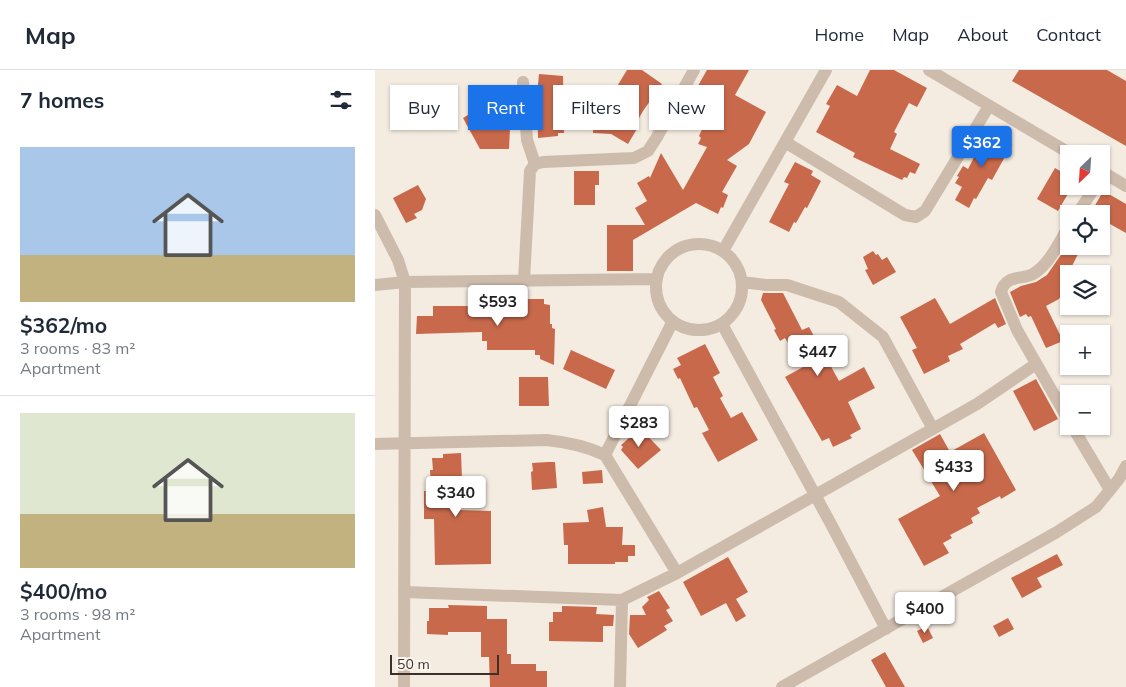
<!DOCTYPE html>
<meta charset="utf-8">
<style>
body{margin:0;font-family:Mulish,sans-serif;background:#f2f2f3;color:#1f2937;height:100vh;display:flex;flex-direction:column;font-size:19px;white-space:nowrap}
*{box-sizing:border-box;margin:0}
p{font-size:16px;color:#747a83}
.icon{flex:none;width:28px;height:28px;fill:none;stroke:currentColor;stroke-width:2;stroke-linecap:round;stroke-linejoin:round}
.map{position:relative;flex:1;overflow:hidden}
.drawer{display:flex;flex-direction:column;background:#fff;width:375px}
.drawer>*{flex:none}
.top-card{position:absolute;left:15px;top:15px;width:475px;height:45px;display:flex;gap:10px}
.needle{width:32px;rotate:205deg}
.tools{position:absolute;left:685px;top:75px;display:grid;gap:10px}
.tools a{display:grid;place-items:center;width:50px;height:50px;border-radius:0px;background:#fff;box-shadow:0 1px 4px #0004;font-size:25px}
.scale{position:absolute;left:15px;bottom:12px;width:109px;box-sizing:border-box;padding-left:5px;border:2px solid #3b302b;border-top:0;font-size:14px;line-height:18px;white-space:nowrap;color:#3b302b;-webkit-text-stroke:4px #fbf5ee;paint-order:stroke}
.price{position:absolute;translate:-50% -42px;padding:0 11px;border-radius:5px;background:#fff;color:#222;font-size:16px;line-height:32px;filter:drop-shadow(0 1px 2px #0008)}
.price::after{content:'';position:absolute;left:50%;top:30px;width:15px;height:11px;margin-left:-8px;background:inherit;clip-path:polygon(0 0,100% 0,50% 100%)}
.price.selected{background:#1a73e8;color:#fff}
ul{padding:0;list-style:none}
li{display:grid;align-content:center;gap:10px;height:265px;padding:0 20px}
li+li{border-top:1px solid #e0e1e3}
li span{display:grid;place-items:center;height:155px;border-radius:0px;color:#555}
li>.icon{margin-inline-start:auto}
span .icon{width:90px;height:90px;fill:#fffc;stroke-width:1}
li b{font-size:21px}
h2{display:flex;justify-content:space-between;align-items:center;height:60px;padding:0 20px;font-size:21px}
.pill{padding:0 18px;border-radius:0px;background:#fff;box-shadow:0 1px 4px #0004;font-size:18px;line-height:45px}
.pill.selected{background:#1a73e8;color:#fff}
header{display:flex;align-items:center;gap:30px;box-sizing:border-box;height:70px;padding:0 25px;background:#fff;border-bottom:1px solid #e0e1e3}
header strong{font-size:24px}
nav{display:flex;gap:28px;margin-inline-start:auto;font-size:18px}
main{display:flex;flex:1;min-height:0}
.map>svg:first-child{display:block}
.building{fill:#c8694b}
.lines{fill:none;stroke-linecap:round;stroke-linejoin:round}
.minor{stroke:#cdbbac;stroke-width:12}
</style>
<header>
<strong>Map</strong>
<nav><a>Home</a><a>Map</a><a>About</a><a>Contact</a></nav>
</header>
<main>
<section class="drawer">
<h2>7 homes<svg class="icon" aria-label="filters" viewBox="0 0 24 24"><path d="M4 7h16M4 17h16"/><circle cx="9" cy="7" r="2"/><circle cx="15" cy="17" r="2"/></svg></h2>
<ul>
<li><span style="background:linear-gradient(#a9c7e8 70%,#c2b280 0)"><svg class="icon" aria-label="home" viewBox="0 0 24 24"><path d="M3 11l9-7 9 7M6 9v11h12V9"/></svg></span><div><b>$362/mo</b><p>3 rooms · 83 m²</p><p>Apartment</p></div></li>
<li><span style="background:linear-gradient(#dfe7d0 65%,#c2b280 0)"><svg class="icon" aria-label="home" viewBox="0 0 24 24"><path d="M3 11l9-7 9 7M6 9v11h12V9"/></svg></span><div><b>$400/mo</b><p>3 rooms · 98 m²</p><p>Apartment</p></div></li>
</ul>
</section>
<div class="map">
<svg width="751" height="617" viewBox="0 0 751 617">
<rect width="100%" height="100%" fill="#f4ebe1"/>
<!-- building -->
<path class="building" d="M252,0H267L287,14L268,41L260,55L263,57L253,74L236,64L218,63V46H224Z
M332,0H374L360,25L391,42L374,74L352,90L362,96L347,122L353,125L348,138L346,137L343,144L321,133L258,170V201H232V155H270L260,138L272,131L262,113L274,106L275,108L286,83L308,120L332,77L323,74L326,68L324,66L330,53L315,46L319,38L312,35Z
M495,0H519L552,18L542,37L534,33L519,62L522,64L515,79L545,94L540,104L535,102L532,108L529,107L527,110L478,87L480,83L441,62L455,36L451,34L462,15L482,26Z
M644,0H732L751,11V76L637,11Z
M164,4L188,6L189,63H183V66L163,68L162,25Z
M137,18L134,79H105L88,48Z
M618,63L637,74L617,110L613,108L601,129L599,128L594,138L580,130L587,117L580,113L584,107L582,106L588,96L593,99L611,64Z
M420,92L438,101L436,105L446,111L432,138L430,137L421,153L419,152L414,162L394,152L414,114L409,112Z
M680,98L694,106V122L683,141L662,129Z
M199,101H224V115H220V135H199Z
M43,115L51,129L47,140L39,144L42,148L31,153L18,128Z
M732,123L751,134V163L726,149V144H715L726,125Z
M692,176H707L694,202V210L684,229L671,236L688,271L671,278L656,246L653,247L651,244L645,247L635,222L646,216L661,212L672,205Z
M498,181L501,185L503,184L507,190L512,187L521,202L498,215L490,200L493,199L488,187Z
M388,223H408L427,260L434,257L464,311L489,297L500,318L473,332L486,359L475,365L477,368L458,377L454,368L447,371L410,307L428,297L410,268L405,271L399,260L401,259L386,230Z
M560,228L575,254L620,228L631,254L623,258L620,253L585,274L588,279L573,286L575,291L549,304L537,280L542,278L525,247Z
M152,229H169V234L175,235V254H177V258L180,259L179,295L165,289V285H160V280H112V271H107V262L41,264L42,246H58V236H95V243L146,244V236H152Z
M330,274L345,303L338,307L348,326L345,328L356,348L367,342L383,370L343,392L327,363L334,360L322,337L319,338L305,308L303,309L298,299L306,295L302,288Z
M196,280L240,300L231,319L188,299Z
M144,307H173L174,336H144Z
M661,309L683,349L659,361L638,321Z
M263,356L286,380L263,399L246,380L248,377L246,375L254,368L252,366Z
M609,363L641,420L626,429L625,426L602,438L605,443L596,448L598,453L575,465L577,468L568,473L574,483L549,496L523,449L565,426L537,380L565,364L575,382Z
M86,383L87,409L82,410L83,440L116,441V494L60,495L59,449H49V421H56L55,400H58L57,388H68V384Z
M173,392H180L182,418L157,420L156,402L158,401L157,393Z
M227,400L228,413L208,414L207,402Z
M228,437L231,457H248L247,475H260V486H253V492H240V494H193V475H189L188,453L214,452L212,440Z
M682,484L688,495L662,508L667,517L647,528L636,508Z
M353,487L373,522L361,529L371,546L361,552L351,533L326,546L308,512Z
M284,521L295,538L291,540L298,551L289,556L292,560L263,578L254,564L255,545H271L267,537L274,530L272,527Z
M73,535L112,536V549H132V584H136V594H161V601H172V617H115L114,587H106V562H73V565L52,564V551H54V538H74Z
M187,536L222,537L221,544L239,545L238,556H228V572L174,571V552H178V542H187Z
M633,548L639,559L624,567L618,556Z
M552,556L558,568L548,573L542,561Z
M510,582L530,617H511L496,590Z"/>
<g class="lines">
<!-- minor -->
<path class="minor" d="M554,0L696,84
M148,12L152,70L160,94
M410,72L530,145L541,147L550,141L614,36
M726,101L751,116
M702,144L721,116
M0,145L23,190L30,212L29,617
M694,156C684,172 675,194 658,204C647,210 631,204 626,222L642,260L694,351
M281 217a43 43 0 1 1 86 0a43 43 0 1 1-86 0Z
M348,181L451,0
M149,210L155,101L160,94L168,92L259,88L273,81L282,67L319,0
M367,212L391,215H412L464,232L508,267L558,359
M0,215L30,212L282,209
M298,251L230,385L302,503
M347,254L457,456L511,559
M697,356L735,420
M0,374L171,370C192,372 211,376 230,385
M29,522L247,530L302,503L602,334L661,294
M245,617L247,530
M407,617L682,462L721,437L744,409L751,396"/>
</g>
</svg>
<div class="tools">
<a><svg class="needle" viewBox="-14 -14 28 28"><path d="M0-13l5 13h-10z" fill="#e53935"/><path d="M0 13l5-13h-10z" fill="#747a83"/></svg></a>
<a><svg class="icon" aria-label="locate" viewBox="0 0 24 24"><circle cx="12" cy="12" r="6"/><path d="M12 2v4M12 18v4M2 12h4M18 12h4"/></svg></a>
<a><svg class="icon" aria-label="layers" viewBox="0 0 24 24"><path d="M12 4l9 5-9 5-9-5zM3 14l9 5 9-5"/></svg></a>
<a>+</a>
<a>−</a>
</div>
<div class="scale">50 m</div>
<b class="price selected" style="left:607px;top:98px">$362</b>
<b class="price" style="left:123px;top:257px">$593</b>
<b class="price" style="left:443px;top:307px">$447</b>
<b class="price" style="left:264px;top:378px">$283</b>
<b class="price" style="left:579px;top:422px">$433</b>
<b class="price" style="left:81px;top:448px">$340</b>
<b class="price" style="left:550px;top:564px">$400</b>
<div class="top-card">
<a class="pill">Buy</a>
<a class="pill selected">Rent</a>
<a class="pill">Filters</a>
<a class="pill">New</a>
</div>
</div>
</main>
